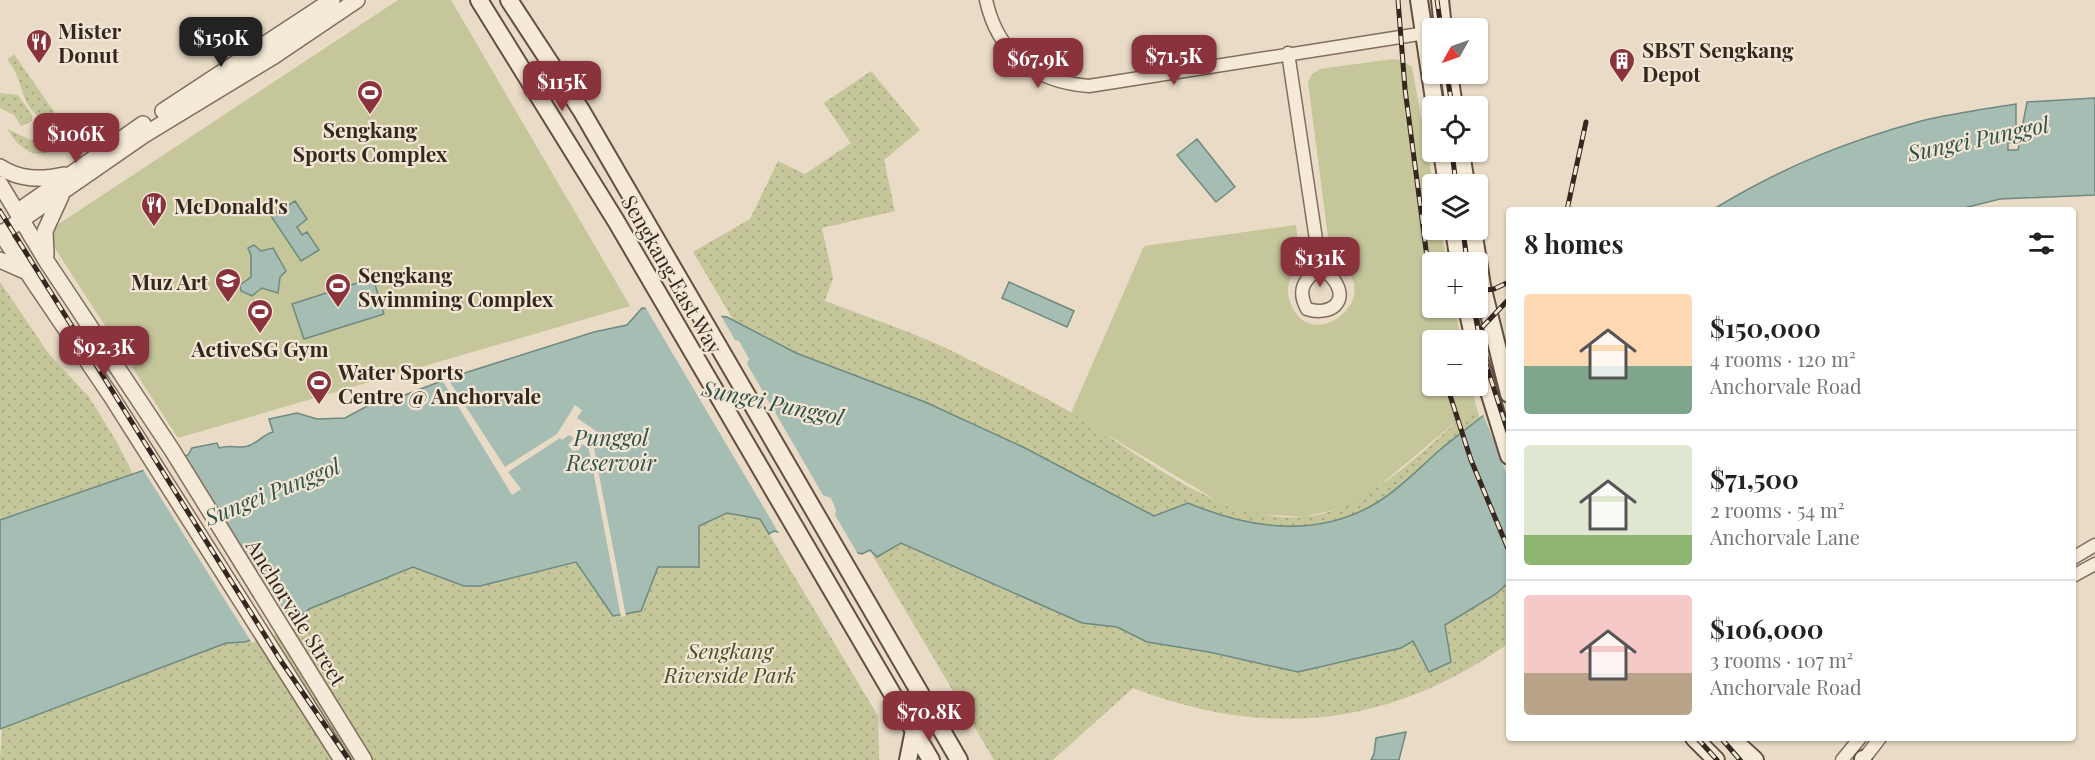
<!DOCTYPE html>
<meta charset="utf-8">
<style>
body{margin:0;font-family:"Playfair Display",serif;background:#f6f6f6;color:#222;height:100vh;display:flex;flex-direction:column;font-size:22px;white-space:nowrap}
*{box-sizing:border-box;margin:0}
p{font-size:20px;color:#767676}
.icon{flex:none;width:33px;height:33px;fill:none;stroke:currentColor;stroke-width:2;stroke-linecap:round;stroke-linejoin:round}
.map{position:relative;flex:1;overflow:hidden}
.side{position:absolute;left:1506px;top:207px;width:570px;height:534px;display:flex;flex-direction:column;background:#fff;border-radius:6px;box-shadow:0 2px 4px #0004}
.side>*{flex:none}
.needle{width:39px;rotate:230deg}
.fabs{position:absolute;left:1422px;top:18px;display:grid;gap:12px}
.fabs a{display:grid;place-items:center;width:66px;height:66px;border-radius:6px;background:#fff;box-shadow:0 2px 4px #0004;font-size:30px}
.price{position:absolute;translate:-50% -51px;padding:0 14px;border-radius:12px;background:#8b333c;color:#fff;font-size:20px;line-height:39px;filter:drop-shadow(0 2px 3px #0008)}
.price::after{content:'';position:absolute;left:50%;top:36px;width:18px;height:14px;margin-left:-9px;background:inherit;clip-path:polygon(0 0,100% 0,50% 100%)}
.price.on{background:#222;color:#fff}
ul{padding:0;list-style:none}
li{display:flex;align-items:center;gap:18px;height:150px;padding:0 18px}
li+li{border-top:2px solid #e0e0e0}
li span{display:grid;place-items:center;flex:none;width:168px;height:120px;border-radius:6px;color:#555}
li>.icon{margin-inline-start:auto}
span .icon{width:72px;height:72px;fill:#fffc;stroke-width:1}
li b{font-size:26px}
h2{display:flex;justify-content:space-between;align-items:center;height:72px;padding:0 18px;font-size:26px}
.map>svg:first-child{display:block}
.green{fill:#c5c69a}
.park{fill:url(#park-dots)}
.water{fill:#a6bdb4;stroke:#6e8a80;stroke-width:1.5}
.pier{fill:#e9dbc5}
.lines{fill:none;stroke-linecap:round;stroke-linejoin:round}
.minor-casing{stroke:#826d5d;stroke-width:15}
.tertiary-casing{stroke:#826d5d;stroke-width:18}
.secondary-casing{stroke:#644f40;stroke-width:20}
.minor{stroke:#f5e9d7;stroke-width:12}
.tertiary{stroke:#f5e9d7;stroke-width:15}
.secondary{stroke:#f5e9d7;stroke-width:16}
.rail-casing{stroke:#34271f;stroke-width:5}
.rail{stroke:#f2e6d4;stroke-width:3;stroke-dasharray:9;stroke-linecap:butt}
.labels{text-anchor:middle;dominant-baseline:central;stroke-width:4.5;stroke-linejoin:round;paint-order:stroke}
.poi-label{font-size:21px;font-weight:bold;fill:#34271f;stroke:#f2e6d4;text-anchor:start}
.street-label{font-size:21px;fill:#34271f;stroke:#f2e6d4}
.park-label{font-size:21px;font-style:italic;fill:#484e28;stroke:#f2e6d4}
.water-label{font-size:22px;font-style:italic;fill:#30524d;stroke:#f2e6d4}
</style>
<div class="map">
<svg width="2095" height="760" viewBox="0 0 2095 760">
<defs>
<pattern id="park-dots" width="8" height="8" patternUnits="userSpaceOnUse" patternTransform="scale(1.5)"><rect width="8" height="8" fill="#c5c69a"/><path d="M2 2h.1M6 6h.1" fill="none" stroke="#aaaa84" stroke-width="1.8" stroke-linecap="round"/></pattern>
</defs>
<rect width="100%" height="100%" fill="#e9dbc5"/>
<!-- green -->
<path class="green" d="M398,0H451L630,306L178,438L45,233Z
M1393,59L1401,60L1412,67L1433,184L1432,230H1441L1447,262H1432V308H1455L1461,340H1432V386H1471L1476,405L1367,496L1342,508L1304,517L1252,514L1216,500L1071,413L1144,246L1296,225L1301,265C1291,275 1284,287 1290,302C1311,361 1395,290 1331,260L1308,82L1312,74L1320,69Z"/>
<!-- park -->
<path class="park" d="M14,54L57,116L49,122C17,109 26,80 7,60Z
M871,71L920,130L884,160L895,211L822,228L833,278L825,301C869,318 917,333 960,355C997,374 1036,392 1072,413C1143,455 1217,523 1304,517C1367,512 1429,444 1476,405L1486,440L1509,491V643C1390,727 1268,740 1133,688L1053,760H994L693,252L750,219L778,161L805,174L851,143L824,103Z
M0,93L18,95L32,115V121L21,126L14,115L0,108Z
M7,129L33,141L34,135L45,134L46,139L52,138L55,149C33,162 18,146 7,129Z
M0,282L49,354L89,397L115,439L133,474L0,520Z
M727,513L760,519L878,716L879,760H0L2,728L226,643L245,642L292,625L309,609L413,567L464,586H480L576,563L613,615L658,567L699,566V526Z"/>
<!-- water -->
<path class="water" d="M2095,98V195L2000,199L1956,210H1712C1781,168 1844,142 1921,121C1952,113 1985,109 2016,104V142L2008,143V150H2018L2027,102Z
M1197,139L1235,187L1216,202L1177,155Z
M295,201L307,219L297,227L302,235L307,232L319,250L301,261L271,216Z
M254,245L261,251L273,248L286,271L280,277L278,293L262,288L252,296L241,291L240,285L251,277V255L248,248Z
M373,278L384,314L304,339L292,304Z
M1009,282L1074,311L1067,327L1002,298Z
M642,308L727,317L796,353L925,402L1025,448L1154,516L1188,503C1250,529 1318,539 1378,502C1401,488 1420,467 1441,449C1464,430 1487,414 1509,394V582L1496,594L1445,625L1451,662L1429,672L1413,641L1401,648L1298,672L1209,652L1147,642L1117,627L1082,623L901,543L877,557L870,550L862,554L774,531L769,534L760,519L727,513L699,526V567H658L641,611L613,616L576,562L480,586H464L413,567L309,609L292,625L245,642L226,643L0,729V520L188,455L192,448L217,443L219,448C230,444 237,449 248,446C258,443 262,435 273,432L269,419L297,413L317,419L345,418L373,403L405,395L452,377L594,332L627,325Z
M1406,732L1399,760H1371L1374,754L1376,738Z"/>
<!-- pier -->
<path class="pier" d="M644,305L720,314L735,340L739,341L749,359L747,364L823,495L831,498L836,510L835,515L859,556L780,535Z
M446,376L505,467L557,434L575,405L582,410L577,418L596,431L592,438L626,616L621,617L588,444L585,446L582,444L579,450L573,451L568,445L574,438L569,435L562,440L560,438L508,472L521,489L512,495L441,378Z
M1509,391V480L1483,414Z
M181,455L295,627L293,628L252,643L142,468Z"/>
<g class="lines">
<defs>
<path id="minor" d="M986,0C998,54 1035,82 1089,86L1432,32
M1288,53L1320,266
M1320,266C1325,270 1330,275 1334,280C1350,303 1329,316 1307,309C1296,289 1305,280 1320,266Z
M2073,558L2095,545
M2073,576L2095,564
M1842,760L1860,738
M1863,760L1880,738"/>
<path id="tertiary" d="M163,111L332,0
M0,167C20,180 41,180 64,175
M0,184L47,262L172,450L364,760
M17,212L143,124
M0,232L111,396L342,760
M1,234L144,135L274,56L357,0
M46,255L45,231L61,196
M0,260L27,272"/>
<path id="secondary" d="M479,0L616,221L931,760
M509,0L581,110L959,760
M1419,0L1435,106
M1440,0L1443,28
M1449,74L1454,106
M1442,152L1447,184
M1461,152L1466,184
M1454,230L1459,262
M1473,230L1482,286L1509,394
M1467,308L1474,340
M1478,356L1509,456
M1694,738L1716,760
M1731,738L1755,760
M908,760L914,730
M1863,760V759"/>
</defs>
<!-- minor casing -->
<use href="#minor" class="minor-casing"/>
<!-- tertiary casing -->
<use href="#tertiary" class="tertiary-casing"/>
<!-- secondary casing -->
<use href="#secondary" class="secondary-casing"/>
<!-- minor -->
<use href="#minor" class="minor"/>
<!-- tertiary -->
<use href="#tertiary" class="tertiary"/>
<!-- secondary -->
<use href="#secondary" class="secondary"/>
<defs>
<path id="rail" d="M1398,0L1405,89L1428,265L1432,280
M1437,0L1441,28
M1447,74L1452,106
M1452,152L1456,184
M1567,210L1586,122
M0,211L281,661L349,760
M1463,230L1467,262
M1478,291L1494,289L1509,282
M1478,292L1482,316
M1474,308L1482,352L1509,435
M1470,340L1509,299
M1447,386L1471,460L1509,551
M1697,738L1717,760
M1721,738L1740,760"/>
</defs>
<!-- rail casing -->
<use href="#rail" class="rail-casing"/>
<!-- rail -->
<use href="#rail" class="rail"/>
</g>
<!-- icons -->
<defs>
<symbol id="restaurant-pin" viewBox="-11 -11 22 30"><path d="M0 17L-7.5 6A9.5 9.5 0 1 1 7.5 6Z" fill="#8b333c" stroke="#f2e6d4"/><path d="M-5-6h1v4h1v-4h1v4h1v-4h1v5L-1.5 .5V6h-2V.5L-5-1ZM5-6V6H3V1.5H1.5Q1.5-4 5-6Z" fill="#fff"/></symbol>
<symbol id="building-pin" viewBox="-11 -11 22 30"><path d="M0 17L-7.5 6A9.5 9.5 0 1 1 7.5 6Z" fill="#8b333c" stroke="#f2e6d4"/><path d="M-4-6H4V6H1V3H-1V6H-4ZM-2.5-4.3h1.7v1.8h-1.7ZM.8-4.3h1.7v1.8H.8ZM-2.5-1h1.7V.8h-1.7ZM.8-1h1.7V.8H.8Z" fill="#fff"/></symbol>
<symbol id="stadium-pin" viewBox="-11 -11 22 30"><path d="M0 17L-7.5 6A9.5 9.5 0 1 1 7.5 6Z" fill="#8b333c" stroke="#f2e6d4"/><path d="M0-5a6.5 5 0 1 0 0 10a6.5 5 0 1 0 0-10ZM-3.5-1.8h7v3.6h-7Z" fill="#fff"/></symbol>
<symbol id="school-pin" viewBox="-11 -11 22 30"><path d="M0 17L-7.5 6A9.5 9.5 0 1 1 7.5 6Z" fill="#8b333c" stroke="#f2e6d4"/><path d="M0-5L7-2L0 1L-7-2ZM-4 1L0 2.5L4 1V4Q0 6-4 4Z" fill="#fff"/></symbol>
</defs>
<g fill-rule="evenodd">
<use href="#restaurant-pin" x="24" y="27" width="30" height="40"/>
<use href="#building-pin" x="1607" y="46" width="30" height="40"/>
<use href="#stadium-pin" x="355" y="78" width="30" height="40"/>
<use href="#restaurant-pin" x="139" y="190" width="30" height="40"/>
<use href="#school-pin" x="213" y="266" width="30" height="40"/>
<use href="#stadium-pin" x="323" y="271" width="30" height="40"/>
<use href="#stadium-pin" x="245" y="297" width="30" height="40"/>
<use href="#stadium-pin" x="304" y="368" width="30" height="40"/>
</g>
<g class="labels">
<!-- poi labels -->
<g class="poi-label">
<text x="58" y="30">Mister<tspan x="58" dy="24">Donut</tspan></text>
<text x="1642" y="49">SBST Sengkang<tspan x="1642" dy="24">Depot</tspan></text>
<text x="370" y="129" text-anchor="middle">Sengkang<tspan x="370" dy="24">Sports Complex</tspan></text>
<text x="174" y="205">McDonald's</text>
<text x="358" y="274">Sengkang<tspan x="358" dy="24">Swimming Complex</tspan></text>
<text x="208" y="281" text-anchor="end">Muz Art</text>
<text x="260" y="348" text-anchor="middle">ActiveSG Gym</text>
<text x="338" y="371">Water Sports<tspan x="338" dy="24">Centre @ Anchorvale</tspan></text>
</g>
<!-- street labels -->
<g class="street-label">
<text transform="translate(673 274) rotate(60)">Sengkang East Way</text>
<text transform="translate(297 612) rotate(58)">Anchorvale Street</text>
</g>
<!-- park labels -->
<g class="park-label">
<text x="730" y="650">Sengkang<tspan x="730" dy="24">Riverside Park</tspan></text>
</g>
<!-- water labels -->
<g class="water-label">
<text transform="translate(1978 138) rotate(-12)">Sungei Punggol</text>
<text transform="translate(773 402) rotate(12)">Sungei Punggol</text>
<text x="611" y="437">Punggol<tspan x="611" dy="25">Reservoir</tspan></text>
<text transform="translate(272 491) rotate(-22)">Sungei Punggol</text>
</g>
</g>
</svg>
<div class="fabs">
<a><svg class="needle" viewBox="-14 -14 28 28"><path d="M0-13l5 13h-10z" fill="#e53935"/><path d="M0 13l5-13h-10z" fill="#767676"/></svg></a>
<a><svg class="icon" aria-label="locate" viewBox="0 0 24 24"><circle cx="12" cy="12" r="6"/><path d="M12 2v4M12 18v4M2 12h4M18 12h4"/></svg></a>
<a><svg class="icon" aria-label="layers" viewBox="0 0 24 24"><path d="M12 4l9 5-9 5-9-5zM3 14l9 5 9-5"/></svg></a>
<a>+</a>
<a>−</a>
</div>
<b class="price on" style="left:221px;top:68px">$150K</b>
<b class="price" style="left:1174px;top:86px">$71.5K</b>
<b class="price" style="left:1038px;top:89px">$67.9K</b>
<b class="price" style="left:562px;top:112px">$115K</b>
<b class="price" style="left:76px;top:164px">$106K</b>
<b class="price" style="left:1320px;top:288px">$131K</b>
<b class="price" style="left:104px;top:377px">$92.3K</b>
<b class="price" style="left:929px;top:742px">$70.8K</b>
<section class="side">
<h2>8 homes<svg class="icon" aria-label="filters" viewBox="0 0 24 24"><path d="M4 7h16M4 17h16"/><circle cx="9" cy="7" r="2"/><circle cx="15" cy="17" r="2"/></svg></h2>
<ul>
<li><span style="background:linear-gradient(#ffd9b3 60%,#7fa58c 0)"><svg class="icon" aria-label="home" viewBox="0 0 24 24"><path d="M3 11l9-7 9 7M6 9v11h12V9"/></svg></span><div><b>$150,000</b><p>4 rooms · 120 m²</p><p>Anchorvale Road</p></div></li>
<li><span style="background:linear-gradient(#dfe7d0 75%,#8fb573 0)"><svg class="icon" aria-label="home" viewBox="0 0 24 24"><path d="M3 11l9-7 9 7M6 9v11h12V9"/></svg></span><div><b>$71,500</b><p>2 rooms · 54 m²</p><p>Anchorvale Lane</p></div></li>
<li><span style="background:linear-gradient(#f6c9c9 65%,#b9a48a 0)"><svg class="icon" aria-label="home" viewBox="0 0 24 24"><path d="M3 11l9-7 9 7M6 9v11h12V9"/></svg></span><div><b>$106,000</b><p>3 rooms · 107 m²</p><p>Anchorvale Road</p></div></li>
</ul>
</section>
</div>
